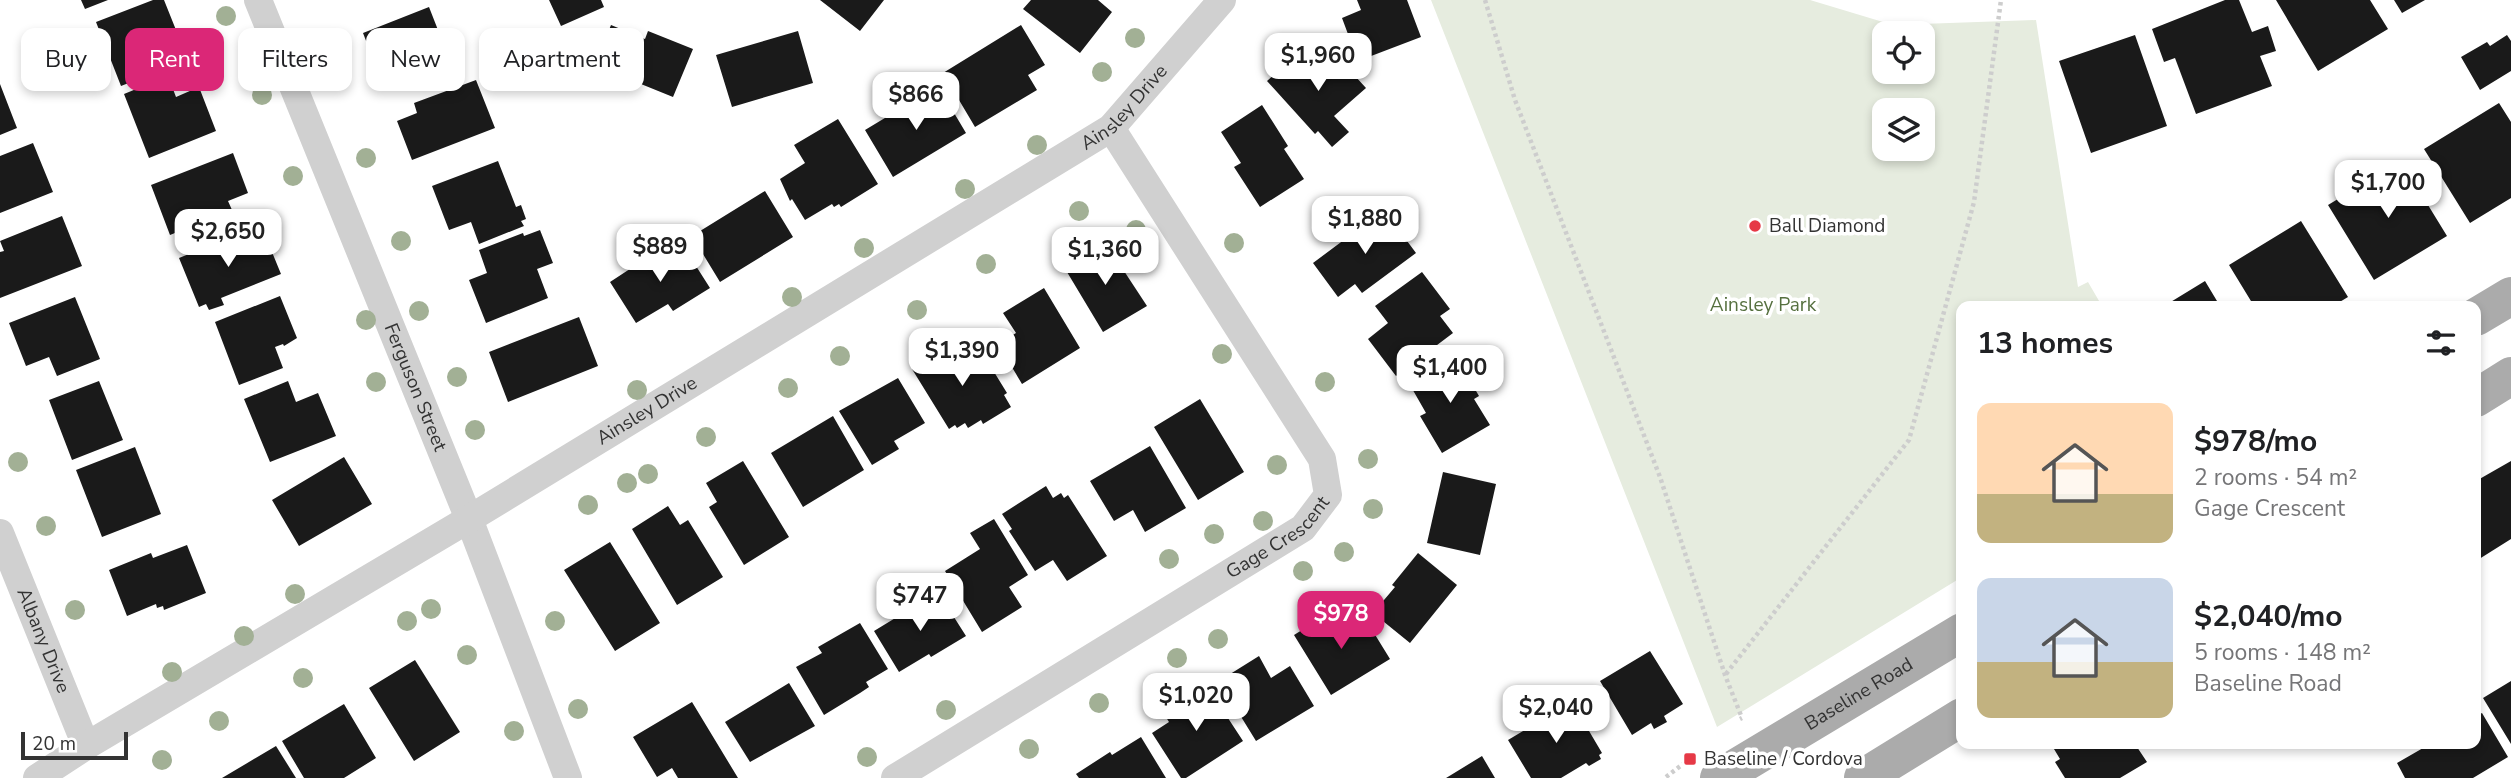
<!DOCTYPE html>
<meta charset="utf-8">
<style>
body{margin:0;font-family:"Nunito Sans",sans-serif;background:#f2f2f2;color:#202124;height:100vh;display:flex;flex-direction:column;font-size:26px;white-space:nowrap}
*{box-sizing:border-box;margin:0}
p{font-size:23px;color:#757577}
.icon{flex:none;width:38px;height:38px;fill:none;stroke:currentColor;stroke-width:2;stroke-linecap:round;stroke-linejoin:round}
.map{position:relative;flex:1;overflow:hidden}
.details{position:absolute;left:1956px;top:301px;width:525px;height:448px;display:flex;flex-direction:column;background:#fff;border-radius:14px;box-shadow:0 4px 10px #0003}
.details>*{flex:none}
.guide{position:absolute;left:21px;top:28px;width:665px;height:63px;display:flex;gap:14px}
.tools{position:absolute;left:1872px;top:21px;display:grid;gap:14px}
.tools a{display:grid;place-items:center;width:63px;height:63px;border-radius:14px;background:#fff;box-shadow:0 4px 10px #0003;font-size:35px}
.scale{position:absolute;left:21px;bottom:18px;width:107px;box-sizing:border-box;padding-left:7px;border:4px solid #333;border-top:0;font-size:19px;line-height:24px;white-space:nowrap;color:#333;-webkit-text-stroke:5px #fff;paint-order:stroke}
.price{position:absolute;translate:-50% -60px;padding:0 16px;border-radius:14px;background:#fff;color:#222;font-size:23px;line-height:46px;filter:drop-shadow(0 2px 4px #0008)}
.price::after{content:'';position:absolute;left:50%;top:42px;width:21px;height:16px;margin-left:-10px;background:inherit;clip-path:polygon(0 0,100% 0,50% 100%)}
.price.current{background:#db2777;color:#fff}
ul{padding:0;list-style:none}
li{display:flex;align-items:center;gap:21px;height:175px;padding:0 21px}
li span{display:grid;place-items:center;flex:none;width:196px;height:140px;border-radius:14px;color:#555}
li>.icon{margin-inline-start:auto}
span .icon{width:84px;height:84px;fill:#fffc;stroke-width:1}
li b{font-size:30px}
h2{display:flex;justify-content:space-between;align-items:center;height:84px;padding:0 21px;font-size:30px}
.chip{padding:0 24px;border-radius:14px;background:#fff;box-shadow:0 4px 10px #0003;font-size:24px;line-height:63px}
.chip.current{background:#db2777;color:#fff}
.map>svg:first-child{display:block}
.green{fill:#e6ecdf;fill-rule:evenodd}
.building{fill:#1a1a1a}
.lines{fill:none;stroke-linecap:round;stroke-linejoin:round}
.path{stroke:#cdcdcd;stroke-width:4.5;stroke-dasharray:3.5 3.5;stroke-linecap:butt}
.minor{stroke:#d0d0d0;stroke-width:28}
.primary{stroke:#ababab;stroke-width:38}
.tree{fill:#a2b095}
.poi-dot{fill:#e63946;stroke:#fff;stroke-width:2.5}
.labels{text-anchor:middle;dominant-baseline:central;stroke-width:7;stroke-linejoin:round;paint-order:stroke}
.street-label{font-size:19px;fill:#333;stroke:#fff}
.poi-label{font-size:19px;fill:#333;stroke:#fff;text-anchor:start}
.park-label{font-size:19px;fill:#56703f;stroke:#fff}
</style>
<div class="map">
<svg width="2511" height="778" viewBox="0 0 2511 778">
<rect width="100%" height="100%" fill="#fff"/>
<!-- green -->
<path class="green" d="M1431,0H1810L1893,25L2036,20L2078,287L2088,282L2102,306H1962V577L1717,727ZM1885,33H1923V72H1885ZM1923,110V149H1885V110Z"/>
<!-- building -->
<path class="building" d="M81,0H108L85,9Z
M153,0H164L180,40L156,49L164,69L121,86L96,22Z
M549,0H601L604,7L561,26Z
M820,0H884L860,31Z
M1031,0H1098L1112,12L1080,53L1023,9Z
M1357,0H1407L1421,37L1358,61L1342,18L1361,10Z
M2225,0H2239L2252,32L2268,26L2276,51L2260,56L2272,86L2196,114L2175,58L2164,62L2152,29Z
M2276,0H2370L2388,29L2318,71Z
M2394,0H2425L2402,13Z
M429,7L454,71L410,87L405,73L382,82L363,33Z
M611,25L645,39L648,31L693,49L673,97L636,82L634,88L592,71Z
M1021,25L1045,65L1028,75L1037,90L975,127L943,73Z
M798,31L813,83L732,107L716,55Z
M2135,35L2167,126L2091,153L2059,61Z
M2507,35L2511,41V71L2480,90L2461,57L2487,42L2490,46Z
M1302,50L1318,68L1334,53L1366,88L1334,116L1349,132L1332,147L1318,131L1315,134L1267,81Z
M168,76L176,97L199,87L216,131L149,158L124,94Z
M476,80L495,128L412,160L397,121L417,113L414,103Z
M0,84L17,128L0,135Z
M938,86L966,133L893,177L865,130Z
M2499,103L2511,122V198L2470,223L2424,149Z
M1262,105L1288,146L1284,149L1304,179L1260,207L1234,167L1241,163L1221,132Z
M838,119L878,184L841,207L839,204L834,207L832,204L805,220L792,199L790,201L780,179L805,163L794,145Z
M33,143L53,192L0,213V156Z
M233,153L248,193L228,201L232,210L170,235L151,185Z
M498,161L516,207L521,205L526,219L521,221L524,226L479,244L471,222L449,230L432,186Z
M2401,161L2447,236L2374,280L2328,205Z
M765,191L793,237L720,282L692,236Z
M1384,210L1416,253L1362,293L1355,284L1338,297L1313,263Z
M62,216L82,266L0,298V252L4,251L0,241Z
M2301,221L2348,297L2333,306H2254L2229,265Z
M540,230L553,263L537,269L548,298L486,323L469,280L487,273L479,250L523,233L524,236Z
M241,233L245,244L265,235L281,274L221,298L224,305L209,310L206,304L199,307L179,258Z
M1105,242L1147,306L1103,332L1064,267Z
M682,244L710,288L673,311L668,304L636,323L610,282L639,263L637,261L645,255L652,263Z
M1422,272L1450,309L1440,316L1453,333L1396,376L1368,339L1388,323L1375,306Z
M2205,281L2220,306H2163L2169,303Z
M1044,288L1080,348L1022,384L998,344L1016,333L1003,313Z
M280,296L297,338L284,346L283,344L275,347L283,368L239,385L215,322Z
M75,297L100,359L57,376L49,357L26,366L9,323Z
M579,317L598,366L508,402L489,352Z
M951,344L965,365L983,354L1007,393L1004,395L1011,407L983,424L981,420L968,428L965,423L957,428L955,425L949,429L912,369Z
M1456,357L1479,396L1474,399L1490,425L1442,453L1420,416L1426,413L1410,385Z
M898,378L925,423L894,441L899,449L872,465L839,411Z
M99,381L123,440L72,460L49,400Z
M288,381L296,402L318,393L336,436L270,462L244,399Z
M1200,399L1244,472L1198,500L1154,427Z
M833,416L864,470L803,507L771,453Z
M1150,446L1186,508L1145,532L1133,510L1114,521L1090,481Z
M135,447L161,514L102,537L76,470Z
M344,457L372,504L299,546L272,500Z
M743,461L789,537L744,565L709,507L717,502L706,483Z
M2511,461V539L2476,561V481Z
M1443,472L1496,484L1480,555L1427,543Z
M1046,486L1053,498L1061,493L1064,498L1068,495L1107,556L1067,581L1053,560L1035,571L1009,531L1012,529L1002,514Z
M668,506L680,525L688,520L723,577L677,605L632,529Z
M994,519L1028,575L1009,587L1022,607L982,632L945,571L980,549L970,533Z
M610,542L660,623L615,651L564,570Z
M187,545L206,593L164,610L163,606L157,608L156,604L127,616L109,570L151,553L153,558Z
M1418,553L1457,585L1410,643L1373,613L1395,587L1392,585Z
M938,592L966,636L931,657L929,654L899,672L874,631Z
M1334,610L1347,631L1366,620L1390,659L1331,695L1294,635Z
M860,623L888,669L866,682L869,687L860,693L824,715L796,667L822,653L818,647Z
M1650,651L1683,704L1664,716L1667,722L1654,729L1651,723L1632,735L1600,681Z
M1259,656L1271,678L1290,666L1314,706L1256,741L1219,681Z
M415,660L460,732L414,761L369,688Z
M2511,681V744L2483,698Z
M789,683L815,726L750,762L725,722Z
M1207,686L1243,741L1186,778H1181L1152,733L1169,722L1164,714Z
M692,702L738,778H678L672,768L657,777L633,737Z
M1572,702L1602,753L1599,755L1601,759L1589,766L1586,763L1561,778H1531L1508,740Z
M344,704L376,758L344,778H304L282,741Z
M2482,713L2508,757L2473,778H2405L2397,763L2430,744H2476V716Z
M1141,737L1166,778H1079L1076,774L1110,752L1112,755Z
M2051,744H2135L2147,762L2120,778H2065L2055,762L2060,759Z
M276,746L296,778H222Z
M1482,756L1495,778H1446L1451,775Z"/>
<g class="lines">
<!-- path -->
<path class="path" d="M1485,0L1515,100L1660,477L1725,675L1742,718L1740,719
M1726,674L1909,440L1974,202L2001,0
M1666,777L1683,764"/>
<!-- minor -->
<g class="minor">
<path id="s1" d="M258,0L469,519L568,778"/>
<path id="s2" d="M0,533L86,746"/>
<path id="s3" d="M37,778L86,746L469,519L1111,128L1222,0"/>
<path id="s4" d="M895,778L1303,528L1328,495L1322,459L1111,128"/>
</g>
<!-- primary -->
<g class="primary">
<path d="M2476,317L2511,296"/>
<path d="M2476,398L2511,376"/>
<path id="s5" d="M1719,778L1962,632"/>
<path d="M1863,778L1962,717"/>
</g>
</g>
<!-- trees -->
<g class="tree">
<circle cx="226" cy="16" r="10"/>
<circle cx="1135" cy="38" r="10"/>
<circle cx="331" cy="72" r="10"/>
<circle cx="1102" cy="72" r="10"/>
<circle cx="262" cy="95" r="10"/>
<circle cx="1037" cy="145" r="10"/>
<circle cx="366" cy="158" r="10"/>
<circle cx="293" cy="176" r="10"/>
<circle cx="965" cy="189" r="10"/>
<circle cx="1079" cy="211" r="10"/>
<circle cx="1136" cy="230" r="10"/>
<circle cx="401" cy="241" r="10"/>
<circle cx="1234" cy="243" r="10"/>
<circle cx="864" cy="248" r="10"/>
<circle cx="986" cy="264" r="10"/>
<circle cx="792" cy="297" r="10"/>
<circle cx="917" cy="310" r="10"/>
<circle cx="419" cy="311" r="10"/>
<circle cx="366" cy="320" r="10"/>
<circle cx="1222" cy="354" r="10"/>
<circle cx="840" cy="356" r="10"/>
<circle cx="457" cy="377" r="10"/>
<circle cx="376" cy="382" r="10"/>
<circle cx="1325" cy="382" r="10"/>
<circle cx="788" cy="388" r="10"/>
<circle cx="637" cy="390" r="10"/>
<circle cx="475" cy="430" r="10"/>
<circle cx="706" cy="437" r="10"/>
<circle cx="1368" cy="459" r="10"/>
<circle cx="18" cy="462" r="10"/>
<circle cx="1277" cy="465" r="10"/>
<circle cx="648" cy="474" r="10"/>
<circle cx="627" cy="483" r="10"/>
<circle cx="588" cy="505" r="10"/>
<circle cx="1373" cy="509" r="10"/>
<circle cx="1263" cy="521" r="10"/>
<circle cx="46" cy="526" r="10"/>
<circle cx="1214" cy="534" r="10"/>
<circle cx="1344" cy="552" r="10"/>
<circle cx="1169" cy="559" r="10"/>
<circle cx="1303" cy="571" r="10"/>
<circle cx="295" cy="594" r="10"/>
<circle cx="431" cy="609" r="10"/>
<circle cx="75" cy="610" r="10"/>
<circle cx="407" cy="621" r="10"/>
<circle cx="555" cy="621" r="10"/>
<circle cx="244" cy="636" r="10"/>
<circle cx="1218" cy="639" r="10"/>
<circle cx="467" cy="655" r="10"/>
<circle cx="1177" cy="658" r="10"/>
<circle cx="172" cy="672" r="10"/>
<circle cx="303" cy="678" r="10"/>
<circle cx="1099" cy="703" r="10"/>
<circle cx="578" cy="709" r="10"/>
<circle cx="946" cy="710" r="10"/>
<circle cx="219" cy="721" r="10"/>
<circle cx="514" cy="731" r="10"/>
<circle cx="1029" cy="749" r="10"/>
<circle cx="867" cy="757" r="10"/>
<circle cx="162" cy="760" r="10"/>
</g>
<!-- markers -->
<g class="poi-dot">
<circle cx="1755" cy="226" r="7"/>
<rect x="1683" y="752" width="14" height="14" rx="3.5"/>
</g>
<g class="labels">
<!-- street labels -->
<g class="street-label">
<text stroke="none"><textPath href="#s3" startOffset="1279">Ainsley Drive</textPath></text>
<text stroke="none"><textPath href="#s1" startOffset="418">Ferguson Street</textPath></text>
<text stroke="none"><textPath href="#s3" startOffset="712">Ainsley Drive</textPath></text>
<text stroke="none"><textPath href="#s4" startOffset="453">Gage Crescent</textPath></text>
<text stroke="none"><textPath href="#s2" startOffset="116">Albany Drive</textPath></text>
<text stroke="none"><textPath href="#s5" startOffset="163">Baseline Road</textPath></text>
</g>
<!-- poi labels -->
<g class="poi-label">
<text x="1769" y="226">Ball Diamond</text>
<text x="1704" y="759">Baseline / Cordova</text>
</g>
<!-- park labels -->
<g class="park-label">
<text x="1763" y="305">Ainsley Park</text>
</g>
</g>
</svg>
<div class="tools">
<a><svg class="icon" aria-label="locate" viewBox="0 0 24 24"><circle cx="12" cy="12" r="6"/><path d="M12 2v4M12 18v4M2 12h4M18 12h4"/></svg></a>
<a><svg class="icon" aria-label="layers" viewBox="0 0 24 24"><path d="M12 4l9 5-9 5-9-5zM3 14l9 5 9-5"/></svg></a>
</div>
<div class="scale">20 m</div>
<b class="price" style="left:1318px;top:93px">$1,960</b>
<b class="price" style="left:916px;top:132px">$866</b>
<b class="price" style="left:2388px;top:220px">$1,700</b>
<b class="price" style="left:1365px;top:256px">$1,880</b>
<b class="price" style="left:228px;top:269px">$2,650</b>
<b class="price" style="left:660px;top:284px">$889</b>
<b class="price" style="left:1105px;top:287px">$1,360</b>
<b class="price" style="left:962px;top:388px">$1,390</b>
<b class="price" style="left:1450px;top:405px">$1,400</b>
<b class="price" style="left:920px;top:633px">$747</b>
<b class="price current" style="left:1341px;top:651px">$978</b>
<b class="price" style="left:1196px;top:733px">$1,020</b>
<b class="price" style="left:1556px;top:745px">$2,040</b>
<div class="guide">
<a class="chip">Buy</a>
<a class="chip current">Rent</a>
<a class="chip">Filters</a>
<a class="chip">New</a>
<a class="chip">Apartment</a>
</div>
<section class="details">
<h2>13 homes<svg class="icon" aria-label="filters" viewBox="0 0 24 24"><path d="M4 7h16M4 17h16"/><circle cx="9" cy="7" r="2"/><circle cx="15" cy="17" r="2"/></svg></h2>
<ul>
<li><span style="background:linear-gradient(#ffd9b3 65%,#c2b280 0)"><svg class="icon" aria-label="home" viewBox="0 0 24 24"><path d="M3 11l9-7 9 7M6 9v11h12V9"/></svg></span><div><b>$978/mo</b><p>2 rooms · 54 m²</p><p>Gage Crescent</p></div></li>
<li><span style="background:linear-gradient(#c9d6e8 60%,#c2b280 0)"><svg class="icon" aria-label="home" viewBox="0 0 24 24"><path d="M3 11l9-7 9 7M6 9v11h12V9"/></svg></span><div><b>$2,040/mo</b><p>5 rooms · 148 m²</p><p>Baseline Road</p></div></li>
</ul>
</section>
</div>
